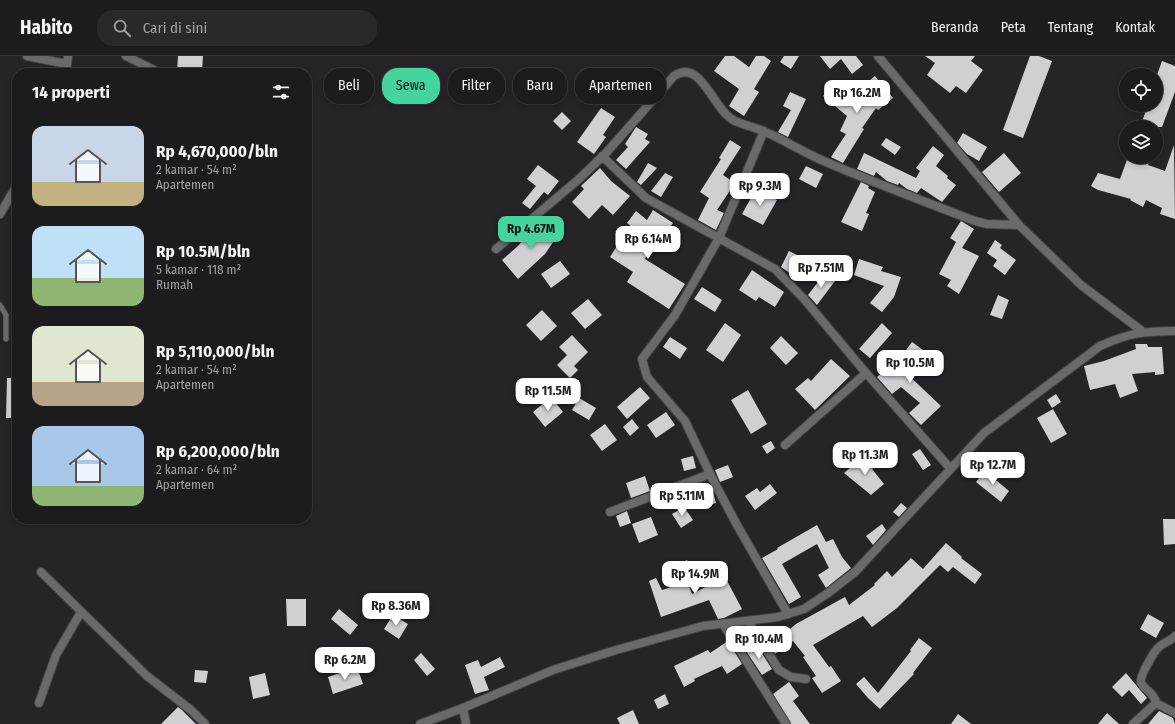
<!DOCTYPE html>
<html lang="id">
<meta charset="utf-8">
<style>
body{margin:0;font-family:"Fira Sans Condensed",sans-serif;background:#29282a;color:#f1f3f6;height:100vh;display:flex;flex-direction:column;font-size:15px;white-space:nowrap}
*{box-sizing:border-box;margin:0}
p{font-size:13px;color:#a0a1a4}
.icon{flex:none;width:22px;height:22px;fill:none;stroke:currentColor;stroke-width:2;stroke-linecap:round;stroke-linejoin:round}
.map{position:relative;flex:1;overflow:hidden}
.panel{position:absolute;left:12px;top:12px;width:300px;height:456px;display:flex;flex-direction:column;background:#1c1b1d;border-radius:16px;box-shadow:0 2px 6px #0003,0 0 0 1px #3a393b}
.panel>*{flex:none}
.guide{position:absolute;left:324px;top:12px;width:380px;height:36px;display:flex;gap:8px}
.buttons{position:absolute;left:1119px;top:12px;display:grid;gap:8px}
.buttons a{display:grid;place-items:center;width:44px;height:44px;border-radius:50%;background:#1c1b1d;box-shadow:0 2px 6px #0003,0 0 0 1px #3a393b;font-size:20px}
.price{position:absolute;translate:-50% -34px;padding:0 9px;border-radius:8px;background:#fff;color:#222;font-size:13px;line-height:26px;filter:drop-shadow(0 1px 2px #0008)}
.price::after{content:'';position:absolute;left:50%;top:24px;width:12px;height:9px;margin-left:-6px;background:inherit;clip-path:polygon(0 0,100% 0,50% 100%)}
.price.active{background:#44d4a0;color:#111}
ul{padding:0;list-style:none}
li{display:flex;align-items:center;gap:12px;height:100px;padding:0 20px}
li span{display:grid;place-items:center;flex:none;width:112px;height:80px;border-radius:12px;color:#555}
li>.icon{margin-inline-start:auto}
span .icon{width:48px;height:48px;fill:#fffc;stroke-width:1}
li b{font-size:17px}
h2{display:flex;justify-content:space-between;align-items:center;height:48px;padding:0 20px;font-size:17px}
.pill{padding:0 14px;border-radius:16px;background:#1c1b1d;box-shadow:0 2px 6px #0003,0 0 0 1px #3a393b;font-size:14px;line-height:36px}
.pill.active{background:#44d4a0;color:#111}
header{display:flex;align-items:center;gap:24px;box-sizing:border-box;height:56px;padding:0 20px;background:#1c1b1d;border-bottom:1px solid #3a393b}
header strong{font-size:19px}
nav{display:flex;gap:22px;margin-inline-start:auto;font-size:14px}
.search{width:280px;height:36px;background:#29282a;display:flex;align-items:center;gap:10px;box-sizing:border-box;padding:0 14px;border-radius:16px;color:#a0a1a4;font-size:15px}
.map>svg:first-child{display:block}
.building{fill:#d1cfd2}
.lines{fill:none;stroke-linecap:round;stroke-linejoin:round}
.service-casing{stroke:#434144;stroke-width:6}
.minor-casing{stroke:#434144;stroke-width:10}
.tertiary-casing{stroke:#434144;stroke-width:10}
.service{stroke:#6b6a6b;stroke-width:5}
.minor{stroke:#6b6a6b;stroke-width:8}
.tertiary{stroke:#6b6a6b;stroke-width:8}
</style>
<header>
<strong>Habito</strong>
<div class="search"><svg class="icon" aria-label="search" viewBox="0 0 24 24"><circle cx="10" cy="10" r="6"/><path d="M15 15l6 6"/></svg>Cari di sini</div>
<nav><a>Beranda</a><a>Peta</a><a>Tentang</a><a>Kontak</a></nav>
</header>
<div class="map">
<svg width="1175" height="668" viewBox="0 0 1175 668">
<rect width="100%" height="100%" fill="#262427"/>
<!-- building -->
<path class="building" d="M178,0H203L202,17H177Z
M725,0H734L749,11L756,0H764L771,5L754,33L759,36L744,60L729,50L739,33L714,15Z
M784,0H799L791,13L780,6Z
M820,0H856L863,9L852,18L841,3L830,13Z
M925,0H975L971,5L983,14L966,37L956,30L950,37L927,19L935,7Z
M1030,0H1039L1052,5L1023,82L1003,74Z
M1162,5L1175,10V36L1162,71H1140L1148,49H1156V22Z
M875,20L893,42L878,54L876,52L862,72L864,73L843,107L831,101L846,78L840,75L847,60L823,40L831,30L858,52L866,40L860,32Z
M790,36L806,43L788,81L778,76L791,54L783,50Z
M601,52L615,61L603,79L606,81L594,98L577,86Z
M562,56L571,65L562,74L553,65Z
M636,71L648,78L645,83L650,86L626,113L616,104L628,91L625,88Z
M963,77L987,91L979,105L967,98L957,87Z
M886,82L901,91L895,99L881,89Z
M730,84L741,91L723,119L735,127L717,154L724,157L716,174L698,164L709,142L700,136L721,103L719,102Z
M1174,89L1175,163L1160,158L1162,152L1146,144L1143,151L1130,144L1131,143L1098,134L1091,130L1098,117L1120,123L1128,101H1151L1148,109L1165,115Z
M933,90L944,99L936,110L948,120L947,122L956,129L942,146L921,132L917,137L907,133L899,127L898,129L887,125L876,116L874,120L857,113L864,97L916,122L920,115L916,112Z
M1004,97L1021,117L999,136L982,116Z
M648,107L657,112L641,129L637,126Z
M538,109L559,125L548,139L544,136L530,153L522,147L536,130L527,123Z
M806,110L823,118L816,132L799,123Z
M600,112L611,125L630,140L613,159L602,149L589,163L572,146L584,133L581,130Z
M665,117L673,121L661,141L651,135Z
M861,126L869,130L868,132L875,136L866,157L869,158L862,175L841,166Z
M756,133L777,144L763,169L742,158Z
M653,154L673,167L664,180L659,177L645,203L685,228L669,253L627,226L633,216L610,201L620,185L629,191L637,175L627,167L636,155L647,164Z
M545,164L560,176L545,198L518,223L502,204L518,190L526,180L530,183Z
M961,165L974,173L962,192L979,200L959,238L947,230L951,224L939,218L956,186L950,182Z
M995,184L1002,189L1000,192L1016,204L1005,219L993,210L997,204L987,197Z
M789,195L799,200L790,217L781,211Z
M859,203L883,211L881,215L901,221L894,241L882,256L870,247L884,230L854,219Z
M560,205L570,218L551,232L541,218Z
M752,214L784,236L775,251L759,241L756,245L739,234Z
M825,217L835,225L817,249L808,239Z
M702,231L722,244L715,256L694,243Z
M998,239L1009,244L1002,263L990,259Z
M588,243L602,259L585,273L571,257Z
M542,254L557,270L541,285L526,269Z
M725,267L741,279L723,306L706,294Z
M882,267L892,277L870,302L859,293Z
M572,279L588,296L574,310L578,314L570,322L557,309L567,299L559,291Z
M781,280L798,297L786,309L770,292Z
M670,281L687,292L680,303L663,291Z
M912,286L923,294L906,317L941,350L921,369L909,357L920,347L901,331L892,338L877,321L892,308L894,310Z
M1135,288H1147L1148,291H1162L1164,318L1155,319V316L1132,318L1138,335L1120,342L1115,328L1090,334L1084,310L1104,305L1136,293Z
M831,303L850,320L815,354L795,333L808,322L811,325Z
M7,322H17V362H6Z
M640,331L650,342L627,363L617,351Z
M748,334L767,368L751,378L731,344Z
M1056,338L1061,346L1052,352L1047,344Z
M551,341L563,356L545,371L533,356Z
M579,342L596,352L589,364L572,354Z
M1053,353L1067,378L1051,387L1037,362Z
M666,356L675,369L656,382L647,369Z
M632,363L639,372L630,380L623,371Z
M605,368L617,384L602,395L590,379Z
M771,385L775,392L767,398L762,390Z
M920,393L931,409L923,414L912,398Z
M693,400L696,412L684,415L681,403Z
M864,400L873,412L872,413L884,428L871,439L844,417Z
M728,409L733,421L720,426L715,414Z
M985,415L1009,435L1001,446L976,426Z
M645,420L650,435L631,442L626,427Z
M770,428L777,437L755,454L745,440L757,432L760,436Z
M713,436L716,447L701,451L698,440Z
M901,447L907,452L899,461L893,456Z
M684,451L693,464L681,472L672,458Z
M627,455L631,467L620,471L616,460Z
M651,461L658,479L639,487L632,468Z
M1163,463H1175V488L1164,489Z
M882,468L886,474L873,489L866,480Z
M817,469L826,486L833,483L842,501L851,512L826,532L818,519L829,512L817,488L782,508L801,541L789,548L762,502L778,493L777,492Z
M946,487L962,501L961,502L982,518L975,528L953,511L948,516L940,509L897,552L872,571L863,560L813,589L829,611L831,610L841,625L822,637L812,622L816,620L803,601L805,600L793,585L775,598L765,581L774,575L779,582L796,568L845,541L849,549L875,529L874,528L887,515L892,521L911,502L923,513Z
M687,504L694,517L686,521L692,538L725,521L742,553L724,562L718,563L709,544L661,561L649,525L656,522L662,534L681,528L673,511Z
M286,543H306V570H287Z
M339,553L358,569L350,579L331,563Z
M1148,558L1164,567L1156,582L1140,573Z
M393,559L408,568L399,583L384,573Z
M919,582L932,592L913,617L914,618L880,653L868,642L856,628L864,621L878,637L911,595L910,594Z
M728,585L742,608L727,618L722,610L694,623L695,625L684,631L674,610L708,594L710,597Z
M756,588L772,613L762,619L746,595Z
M421,597L435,613L427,620L414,604Z
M500,601L505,611L484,621L489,634L475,638L465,609L478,604L481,611Z
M357,611L363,628L333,638L328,621Z
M195,614L208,615L206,627L194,626Z
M265,617L270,639L253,643L249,621Z
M1126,617L1147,642L1141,648L1129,634L1122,641L1112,631Z
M789,626L799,640L793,645L810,668H791L773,638Z
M665,638L669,648L658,653L654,644Z
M178,651L182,654L196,668H161Z
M633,654L639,668H620L617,662Z
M1159,655L1173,662L1175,668H1148Z
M1107,657L1119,668H1098Z
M958,658L971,668H951Z"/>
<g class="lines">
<defs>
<path id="service" d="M0,249L6,259V283"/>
<path id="minor" d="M27,0L67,8
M126,0L160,17
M878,0L1019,169L1081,229L1142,275
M66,17L68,0
M764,75L719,182L675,259L642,303L647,321L685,365L713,424L737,469L788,558
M602,100L646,142L775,213L804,243L866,317L950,412
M0,158L17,129
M496,193L579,123L606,97L674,20C701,1 713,55 735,65C744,69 754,71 763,75C785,84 804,97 826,106C875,127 925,146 975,165L987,168L1019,169
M785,389L866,317
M610,456L710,418
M41,516L147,620L191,654L205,668
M748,565L779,614L791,621L806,623
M723,568L786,668
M39,647L56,599L81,556
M1156,647L1175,657
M463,652L466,668
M1133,668L1156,647C1155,638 1145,634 1141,627C1139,621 1154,595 1159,591C1164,586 1171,585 1175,580"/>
<path id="tertiary" d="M420,668L463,652L553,614L616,594L703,570L778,561L804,553L828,537L855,516L984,377L1100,290C1129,277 1143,275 1175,275"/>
</defs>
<!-- service casing -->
<use href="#service" class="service-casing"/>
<!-- minor casing -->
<use href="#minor" class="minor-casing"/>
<!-- tertiary casing -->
<use href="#tertiary" class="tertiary-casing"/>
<!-- service -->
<use href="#service" class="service"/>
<!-- minor -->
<use href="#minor" class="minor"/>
<!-- tertiary -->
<use href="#tertiary" class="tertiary"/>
</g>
</svg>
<div class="buttons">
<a><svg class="icon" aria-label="locate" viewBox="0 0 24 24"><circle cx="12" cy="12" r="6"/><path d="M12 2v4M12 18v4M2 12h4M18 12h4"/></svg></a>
<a><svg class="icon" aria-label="layers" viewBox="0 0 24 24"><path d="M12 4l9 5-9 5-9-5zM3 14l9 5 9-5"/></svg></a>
</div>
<b class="price" style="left:857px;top:58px">Rp 16.2M</b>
<b class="price" style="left:760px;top:151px">Rp 9.3M</b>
<b class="price active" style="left:531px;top:194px">Rp 4.67M</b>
<b class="price" style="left:648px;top:204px">Rp 6.14M</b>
<b class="price" style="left:821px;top:233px">Rp 7.51M</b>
<b class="price" style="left:910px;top:328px">Rp 10.5M</b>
<b class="price" style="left:548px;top:356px">Rp 11.5M</b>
<b class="price" style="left:865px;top:420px">Rp 11.3M</b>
<b class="price" style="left:993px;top:430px">Rp 12.7M</b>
<b class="price" style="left:682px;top:461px">Rp 5.11M</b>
<b class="price" style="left:695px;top:539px">Rp 14.9M</b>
<b class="price" style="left:396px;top:571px">Rp 8.36M</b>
<b class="price" style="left:759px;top:604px">Rp 10.4M</b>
<b class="price" style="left:345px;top:625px">Rp 6.2M</b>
<div class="guide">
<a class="pill">Beli</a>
<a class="pill active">Sewa</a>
<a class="pill">Filter</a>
<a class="pill">Baru</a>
<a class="pill">Apartemen</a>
</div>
<section class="panel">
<h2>14 properti<svg class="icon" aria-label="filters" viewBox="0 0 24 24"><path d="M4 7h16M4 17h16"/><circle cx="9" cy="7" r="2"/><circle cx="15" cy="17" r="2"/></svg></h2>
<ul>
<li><span style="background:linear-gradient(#c9d6e8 70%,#c2b280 0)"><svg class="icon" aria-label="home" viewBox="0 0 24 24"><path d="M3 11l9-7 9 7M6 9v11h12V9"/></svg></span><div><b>Rp 4,670,000/bln</b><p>2 kamar · 54 m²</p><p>Apartemen</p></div></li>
<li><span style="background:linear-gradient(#bfe0f5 65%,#8fb573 0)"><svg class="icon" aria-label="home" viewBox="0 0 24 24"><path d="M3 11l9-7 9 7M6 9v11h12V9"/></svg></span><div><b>Rp 10.5M/bln</b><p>5 kamar · 118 m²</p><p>Rumah</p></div></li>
<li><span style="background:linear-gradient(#dfe7d0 70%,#b9a48a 0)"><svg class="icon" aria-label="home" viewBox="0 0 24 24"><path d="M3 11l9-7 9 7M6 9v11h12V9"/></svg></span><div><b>Rp 5,110,000/bln</b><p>2 kamar · 54 m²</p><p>Apartemen</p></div></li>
<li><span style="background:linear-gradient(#a9c7e8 75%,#8fb573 0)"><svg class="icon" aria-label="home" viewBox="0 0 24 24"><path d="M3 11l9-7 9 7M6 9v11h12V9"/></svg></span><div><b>Rp 6,200,000/bln</b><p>2 kamar · 64 m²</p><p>Apartemen</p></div></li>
</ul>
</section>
</div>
